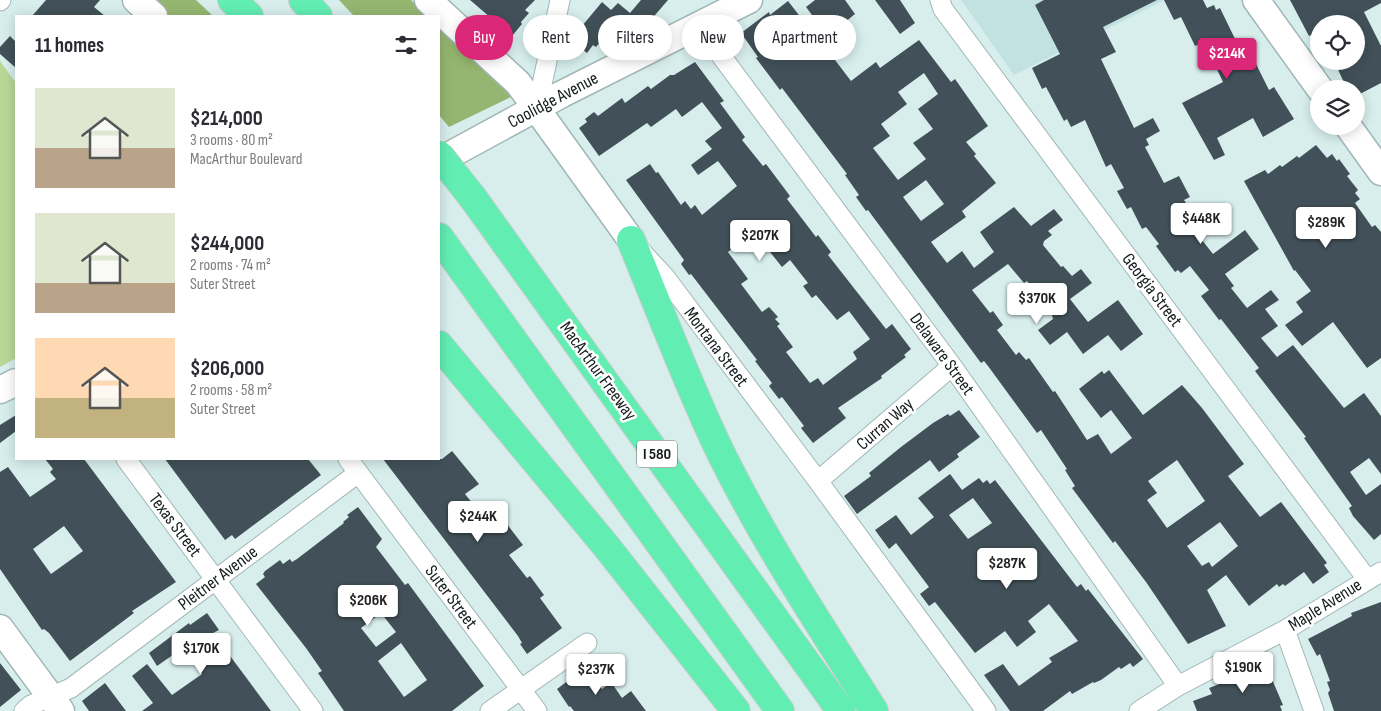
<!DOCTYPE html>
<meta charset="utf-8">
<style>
body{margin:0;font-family:"Sofia Sans Condensed",sans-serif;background:#f2f2f3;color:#2b2b33;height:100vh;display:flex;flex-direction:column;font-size:19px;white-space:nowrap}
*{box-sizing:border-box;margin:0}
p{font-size:16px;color:#7c7c81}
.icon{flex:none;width:28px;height:28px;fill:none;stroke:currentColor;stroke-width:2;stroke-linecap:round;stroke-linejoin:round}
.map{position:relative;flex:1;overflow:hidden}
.drawer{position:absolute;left:15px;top:15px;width:425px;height:445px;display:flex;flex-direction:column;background:#fff;border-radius:0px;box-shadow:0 2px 12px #0003}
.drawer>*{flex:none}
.banner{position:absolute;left:455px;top:15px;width:475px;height:45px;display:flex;gap:10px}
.buttons{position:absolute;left:1310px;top:15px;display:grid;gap:10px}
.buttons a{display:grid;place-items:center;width:55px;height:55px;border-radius:50%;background:#fff;box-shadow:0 2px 12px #0003;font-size:25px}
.price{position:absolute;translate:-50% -42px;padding:0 11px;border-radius:5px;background:#fff;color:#222;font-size:16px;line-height:32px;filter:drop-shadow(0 1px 2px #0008)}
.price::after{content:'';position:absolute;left:50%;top:30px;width:15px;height:11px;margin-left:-8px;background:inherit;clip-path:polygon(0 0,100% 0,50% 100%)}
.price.current{background:#db2777;color:#fff}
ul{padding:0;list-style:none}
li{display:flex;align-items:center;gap:15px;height:125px;padding:0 20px}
li span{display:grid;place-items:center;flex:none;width:140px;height:100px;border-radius:0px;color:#555}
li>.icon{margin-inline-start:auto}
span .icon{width:60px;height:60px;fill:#fffc;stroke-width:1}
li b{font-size:21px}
h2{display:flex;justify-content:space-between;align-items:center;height:60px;padding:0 20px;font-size:21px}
.tag{padding:0 18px;border-radius:22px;background:#fff;box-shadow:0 2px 12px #0003;font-size:18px;line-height:45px}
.tag.current{background:#db2777;color:#fff}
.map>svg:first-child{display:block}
.built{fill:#c2e2e2}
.green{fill:#b9d898}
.forest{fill:#95b670}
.building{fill:#425159;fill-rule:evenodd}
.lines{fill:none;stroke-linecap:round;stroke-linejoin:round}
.street-casing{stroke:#a1b7b7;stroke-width:21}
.secondary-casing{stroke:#a1b7b7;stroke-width:29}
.highway-casing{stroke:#cbcdcd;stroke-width:30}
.street{stroke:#fff;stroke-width:19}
.secondary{stroke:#fff;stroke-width:26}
.highway{stroke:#62edb3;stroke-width:28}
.highway-bridge-casing{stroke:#cbcdcd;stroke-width:30;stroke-linecap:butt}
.highway-bridge{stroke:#62edb3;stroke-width:28}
.labels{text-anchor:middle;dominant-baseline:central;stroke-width:5;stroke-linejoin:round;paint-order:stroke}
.shield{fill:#fff;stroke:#5a6060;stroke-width:1}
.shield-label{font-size:16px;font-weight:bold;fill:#141c1c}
.street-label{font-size:18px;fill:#141c1c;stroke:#fff}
</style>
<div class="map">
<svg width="1381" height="711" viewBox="0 0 1381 711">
<rect width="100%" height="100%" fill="#d7eeed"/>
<!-- built -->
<path class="built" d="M961,0H1165L1014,75Z"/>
<!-- green -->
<path class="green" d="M0,61L16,83V358L0,367Z"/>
<!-- forest -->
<path class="forest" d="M151,0H196L213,16H170Z
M339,0H411L429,16H354Z
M439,25L497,78L513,96L449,127L439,115Z"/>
<!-- building -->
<path class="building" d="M46,0H100L94,7L105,16H32Z
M470,0H535L525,10L529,13L521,22L522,24L512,36Z
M641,0H668L644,28L632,17L614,37L608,33L596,47L593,45L587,53L577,45L581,41L576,37L584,28L582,26L602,2L611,10L618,3L630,13Z
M815,0H845L855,14L844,23L848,28L835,38L842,48L832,56L851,81L876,62L880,68L919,40L951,82L955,79L988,126L966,142L976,154L974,156L996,183L962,211L966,217L931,242L947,263L962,251L974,268L994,252L980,232L1014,207L1031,226L1054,209L1063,220L1048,231L1052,235L1044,241L1043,245L1061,267L1063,266L1072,276L1081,269L1092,283L1070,299L1088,322L1118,300L1143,334L1121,351L1108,335L1083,354L1067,332L1050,345L1038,330L1053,319L1052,315L1027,281L1024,283L1008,264L972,290L990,313L993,311L1003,325L997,330L1016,355L1019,352L1026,360L1029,358L1053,392L1055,391L1087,440L1098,434L1111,454L1132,438L1111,410L1101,418L1079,389L1102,371L1104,374L1109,370L1143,415L1182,385L1202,408L1244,464L1228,476L1260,517L1281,502L1327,563L1324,565L1329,572L1313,584L1304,572L1285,586L1283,584L1279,587L1277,584L1249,606L1226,575L1207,590L1226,626L1188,644L1146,582L1115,541L1113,543L1072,488L1075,486L1065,470L1067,469L1041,430L1037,433L988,366L984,361L981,363L868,210L866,211L856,197L859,195L845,175L847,174L782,88L780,90L756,58L758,57L741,33L769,12L770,15L788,1L802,19L787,30L806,57L830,39L806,7ZM924,73L938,94L918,109L933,129L913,143L926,159L898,180L873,148L890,136L881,124L907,104L898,92ZM926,180L944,204L921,221L903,197ZM1177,460L1205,501L1167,528L1147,500L1157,493L1148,481ZM1220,522L1238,546L1212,567L1209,562L1202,566L1187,546Z
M875,0H900L915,23L900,34Z
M1044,0H1157L1103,27L1116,52L1101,59L1134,128L1153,118L1160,131L1146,139L1149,145L1145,147L1164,183L1179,176L1190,197L1184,200L1186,203L1181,206L1192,220L1190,222L1194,230L1213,254L1245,230L1259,249L1225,274L1234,286L1231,288L1247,308L1271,290L1279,300L1265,309L1278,326L1261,338L1277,357L1293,345L1344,408L1364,393L1381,416V474L1369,458L1350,472L1366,495L1381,484V534L1374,540L1353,516L1349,508L1352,506L1304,438L1306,437L1255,371L1259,368L1221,319L1219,320L1201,296L1209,290L1190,266L1181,273L1178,270L1175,272L1156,246L1159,244L1146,227L1142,229L1131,207L1127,209L1117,191L1124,188L1111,164L1106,167L1085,120L1071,127L1067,119L1064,121L1046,87L1042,89L1032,68L1060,54L1035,5Z
M1164,0H1203L1207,8L1214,5L1216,10L1220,8L1237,43L1245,42L1269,90L1274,87L1294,119L1263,137L1253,118L1217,138L1225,155L1214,160L1182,103L1223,82L1204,42L1195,46L1181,17L1174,20Z
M1290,0H1381V3L1364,12L1381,46V83L1356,96V89H1347L1334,61H1356V24H1319V31L1309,36Z
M10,36L16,42V68L0,54V47Z
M695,62L724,101L720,103L745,137L742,140L763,166L766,164L790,196L787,199L816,237L818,235L831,252L828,255L886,329L892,324L911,349L904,355L906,357L881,376L882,378L838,408L846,418L813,443L801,428L804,426L782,397L779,399L769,386L772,383L755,361L757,360L691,274L689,275L681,264L684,260L626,180L650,164L656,173L658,172L681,205L685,201L691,209L695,205L702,215L737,186L718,161L698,175L691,165L712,149L705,141L722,128L702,102L682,117L676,109L651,127L647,123L599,156L579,128L587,122L585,119L594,112L598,116L622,98L625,103L648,86L651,89L670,75H674ZM754,232L782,267L790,260L808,283L803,286L812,298L816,295L837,320L849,311L870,339L853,352L857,359L823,385L818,378L810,383L786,352L793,347L777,326L780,324L775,319L778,317L769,307L762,312L741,284L748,279L728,252Z
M1316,145L1327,158L1332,154L1337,161L1339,159L1350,174L1347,176L1358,190L1355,193L1360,199L1355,203L1372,227L1375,225L1381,232V358L1367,368L1333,322L1302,346L1285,325L1303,312L1296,302L1311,291L1295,270L1294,271L1244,181L1265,170L1268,174L1280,165L1282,167L1297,156L1299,158Z
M959,410L980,437L957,454L959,457L939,472L930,460L857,514L844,496L871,476L869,473L901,447L933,423L948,414L950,416Z
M16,415V431L0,443V425Z
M452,451L479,484L465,494L485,519L497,511L523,545L509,555L527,578L530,576L544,595L540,598L562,628L527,654L520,644L522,643L518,636L383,459H442Z
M45,459H84L176,582L132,611L134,613L70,661L49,633L44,629L42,630L0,569V472L8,467L30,497L56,479L50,472L53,469ZM64,526L83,551L51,574L33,549Z
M165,459H308L321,475L235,539L232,535L225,540Z
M950,474L962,490L979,478L983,483L987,480L990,484L995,480L1077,587L1081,584L1086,591L1088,589L1143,659L1133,667L1130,663L1121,669L1119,667L1101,680L1094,683L1093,682L1072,694L1070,691L1043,711H1010L984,675L1003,664L1019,686L1052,662L1049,658L1078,641L1049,604L1028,621L1036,632L1017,647L1005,631L975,653L935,602L929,606L920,594L929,587L896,543L889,549L875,530L896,515L911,535L934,517L918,498ZM973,498L992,523L968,539L949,515Z
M358,507L382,539L376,547L405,585L408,583L484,686L452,711H344L318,673L322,671L306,648L256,584L265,577L263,574L265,571L280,560L283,564L290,559L292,562L297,559L344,523L343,522L349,517L347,515ZM381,613L396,632L376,647L361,628ZM401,643L427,680L404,697L378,661Z
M1381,602V711H1334L1328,693L1330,690L1327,682L1330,681L1320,654L1317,656L1308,639L1352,616L1351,613Z
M207,613L219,630L213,633L271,711H142L153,703L132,676L147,664L172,695L202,674L186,653L184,654L180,650L157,666L149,653L189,623L190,625Z
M0,663L21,690L0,707Z
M1265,663L1283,705L1280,706L1282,711H1197L1193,701L1212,694L1209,688L1235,678L1234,675Z
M586,667L602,689L611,682L622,698L631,691L646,711H574L570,706L569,707L557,689Z
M105,683L126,711H89L82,701Z"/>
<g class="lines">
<defs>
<path id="street" d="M940,0L943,9L1367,579
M0,1L1,0
M699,26L952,366L1178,686
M537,108L560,0
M640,250L665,277L818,481L986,711
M126,459L313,711
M348,459L537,711
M818,481L952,366
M1285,630L1314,711
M24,711L31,705L71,688L358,473
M490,711L587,643
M1139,711L1178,686L1285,630L1381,572"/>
<path id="secondary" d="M136,0L154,16
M428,0L518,83L631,240
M1256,0L1320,89
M1348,126L1381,172
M439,161L562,94L749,0
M0,390L16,382
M0,628L61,711"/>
<path id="highway" d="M232,0L249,16
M303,0L318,16
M473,198L841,711
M439,237L780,711
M631,240C659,308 685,377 716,443C761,537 819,623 874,711
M439,345L606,546L736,711"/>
</defs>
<!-- street casing -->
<use href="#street" class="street-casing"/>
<!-- secondary casing -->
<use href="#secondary" class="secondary-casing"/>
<!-- highway casing -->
<use href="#highway" class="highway-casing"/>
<!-- street -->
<use href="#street" class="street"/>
<!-- secondary -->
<use href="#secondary" class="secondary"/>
<!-- highway -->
<use href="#highway" class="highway"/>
<defs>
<path id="highway-bridge" d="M439,155L473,198"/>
</defs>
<!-- highway-bridge casing -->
<use href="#highway-bridge" class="highway-bridge-casing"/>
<!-- highway-bridge -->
<use href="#highway-bridge" class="highway-bridge"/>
</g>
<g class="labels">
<!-- shield labels -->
<rect class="shield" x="637" y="440.5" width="40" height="27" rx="4"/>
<g class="shield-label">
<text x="657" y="454">I 580</text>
</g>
<!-- street labels -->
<g class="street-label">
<text transform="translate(553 100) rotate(-28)">Coolidge Avenue</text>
<text transform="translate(1152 290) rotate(53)">Georgia Street</text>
<text transform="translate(716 347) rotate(53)">Montana Street</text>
<text transform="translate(942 354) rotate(54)">Delaware Street</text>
<text transform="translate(598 371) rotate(54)">MacArthur Freeway</text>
<text transform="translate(885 424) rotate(-41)">Curran Way</text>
<text transform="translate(175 525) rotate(53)">Texas Street</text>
<text transform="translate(218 578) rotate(-37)">Pleitner Avenue</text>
<text transform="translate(451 597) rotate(53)">Suter Street</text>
<text transform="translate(1325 605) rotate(-32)">Maple Avenue</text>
</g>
</g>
</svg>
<div class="buttons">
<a><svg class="icon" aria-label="locate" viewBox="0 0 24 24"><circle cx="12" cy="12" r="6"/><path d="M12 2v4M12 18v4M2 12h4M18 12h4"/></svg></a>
<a><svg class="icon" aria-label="layers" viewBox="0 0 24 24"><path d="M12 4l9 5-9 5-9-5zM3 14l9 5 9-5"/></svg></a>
</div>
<b class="price current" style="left:1227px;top:80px">$214K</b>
<b class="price" style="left:1201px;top:245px">$448K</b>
<b class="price" style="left:1326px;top:249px">$289K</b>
<b class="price" style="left:760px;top:262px">$207K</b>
<b class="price" style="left:1037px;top:325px">$370K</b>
<b class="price" style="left:478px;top:543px">$244K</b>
<b class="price" style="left:1007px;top:590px">$287K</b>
<b class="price" style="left:368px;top:627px">$206K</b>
<b class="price" style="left:201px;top:675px">$170K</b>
<b class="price" style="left:1243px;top:694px">$190K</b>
<b class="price" style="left:596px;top:696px">$237K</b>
<div class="banner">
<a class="tag current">Buy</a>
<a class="tag">Rent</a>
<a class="tag">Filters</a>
<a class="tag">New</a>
<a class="tag">Apartment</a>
</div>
<section class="drawer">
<h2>11 homes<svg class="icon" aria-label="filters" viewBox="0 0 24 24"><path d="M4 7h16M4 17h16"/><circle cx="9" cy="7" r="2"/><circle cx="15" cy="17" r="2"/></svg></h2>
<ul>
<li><span style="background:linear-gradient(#dfe7d0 60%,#b9a48a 0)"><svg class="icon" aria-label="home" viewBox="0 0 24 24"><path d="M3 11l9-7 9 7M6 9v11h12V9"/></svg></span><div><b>$214,000</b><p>3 rooms · 80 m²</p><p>MacArthur Boulevard</p></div></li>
<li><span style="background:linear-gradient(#dfe7d0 70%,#b9a48a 0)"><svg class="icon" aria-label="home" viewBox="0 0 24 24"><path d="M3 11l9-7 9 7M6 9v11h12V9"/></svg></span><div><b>$244,000</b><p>2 rooms · 74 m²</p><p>Suter Street</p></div></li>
<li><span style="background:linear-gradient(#ffd9b3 60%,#c2b280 0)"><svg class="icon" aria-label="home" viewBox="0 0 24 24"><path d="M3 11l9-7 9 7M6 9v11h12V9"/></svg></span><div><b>$206,000</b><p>2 rooms · 58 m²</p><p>Suter Street</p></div></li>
</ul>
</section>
</div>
